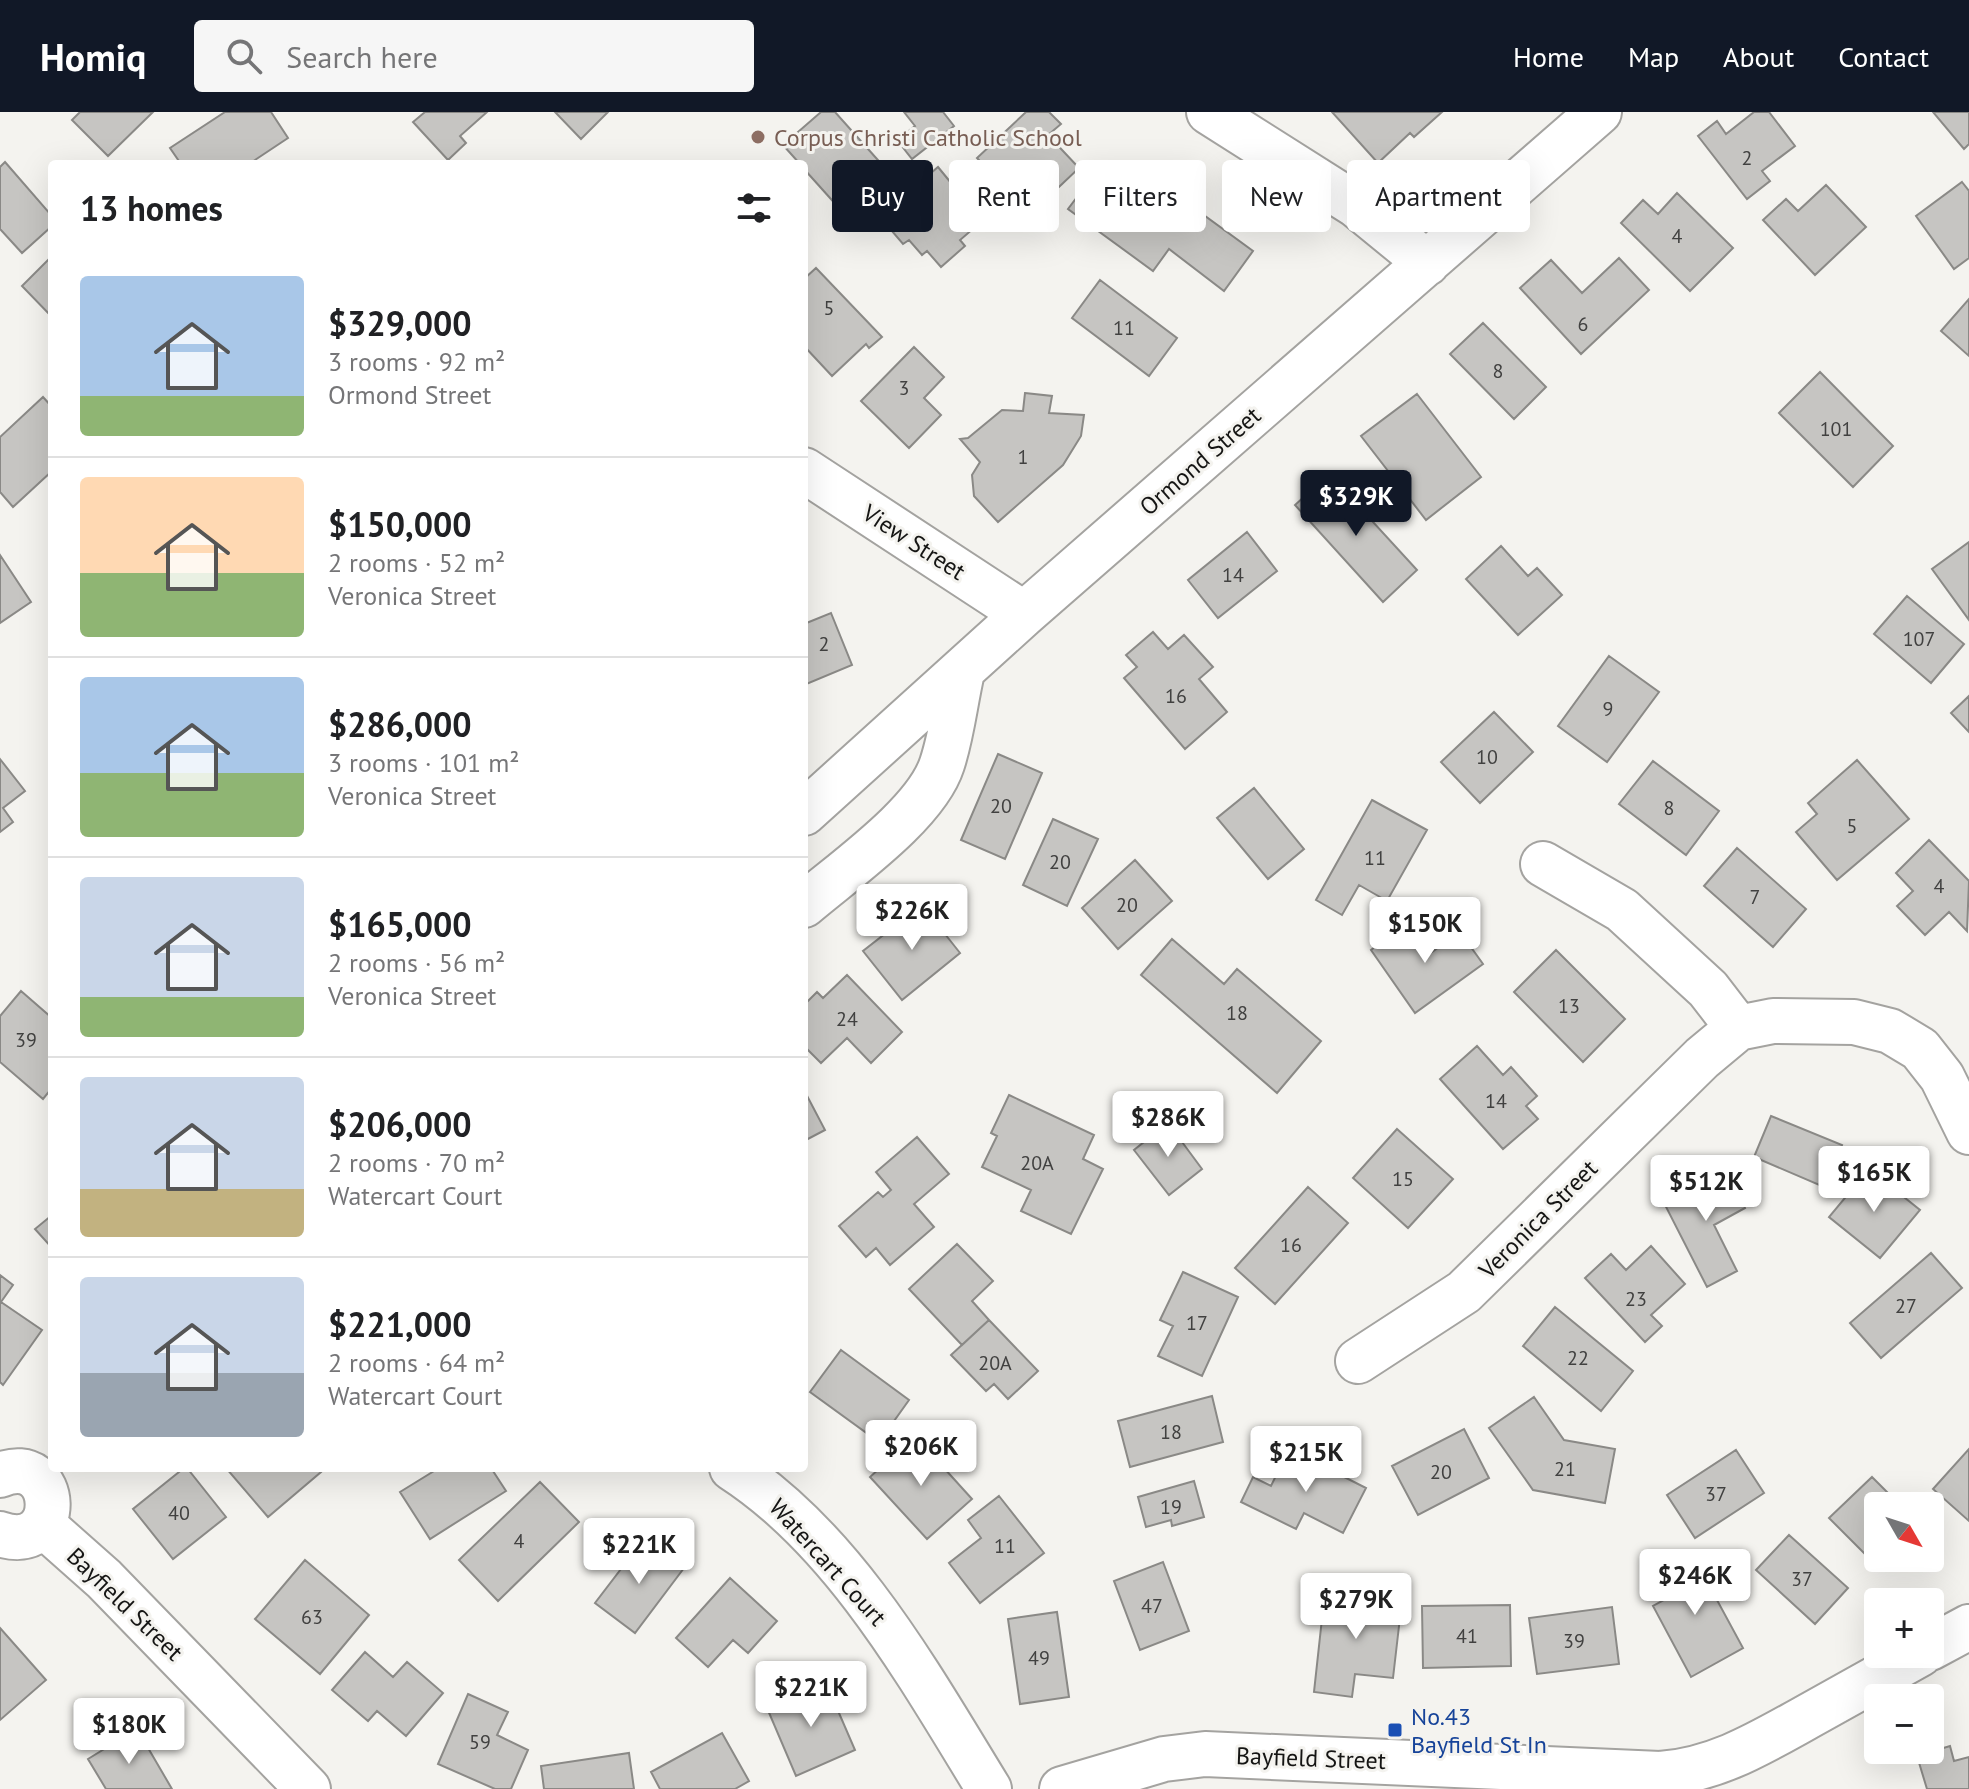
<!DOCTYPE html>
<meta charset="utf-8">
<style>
body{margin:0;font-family:"PT Sans",sans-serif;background:#f6f6f6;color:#202124;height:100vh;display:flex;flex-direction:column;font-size:30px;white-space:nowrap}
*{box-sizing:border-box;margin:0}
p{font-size:26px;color:#757577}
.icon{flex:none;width:44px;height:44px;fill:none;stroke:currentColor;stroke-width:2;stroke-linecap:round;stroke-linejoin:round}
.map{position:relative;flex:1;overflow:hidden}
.details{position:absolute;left:48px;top:48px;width:760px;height:1312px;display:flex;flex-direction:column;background:#fff;border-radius:8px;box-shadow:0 8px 32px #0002}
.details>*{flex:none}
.banner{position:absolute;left:832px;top:48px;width:760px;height:72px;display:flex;gap:16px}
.needle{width:52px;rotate:129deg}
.tools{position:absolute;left:1864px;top:1380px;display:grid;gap:16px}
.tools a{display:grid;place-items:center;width:80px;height:80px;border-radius:8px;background:#fff;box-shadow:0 8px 32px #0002;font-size:40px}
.price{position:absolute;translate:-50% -68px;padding:0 18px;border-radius:8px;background:#fff;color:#222;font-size:26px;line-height:52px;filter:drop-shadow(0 2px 4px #0008)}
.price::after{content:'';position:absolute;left:50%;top:48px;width:24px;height:18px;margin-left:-12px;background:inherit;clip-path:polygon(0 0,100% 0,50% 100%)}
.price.selected{background:#111827;color:#fff}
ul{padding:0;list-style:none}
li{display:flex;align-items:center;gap:24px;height:200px;padding:0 32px}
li+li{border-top:2px solid #e0e0e0}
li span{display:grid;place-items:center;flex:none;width:224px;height:160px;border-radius:8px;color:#555}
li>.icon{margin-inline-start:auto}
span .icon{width:96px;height:96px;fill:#fffc;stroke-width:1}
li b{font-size:34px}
h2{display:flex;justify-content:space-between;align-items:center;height:96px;padding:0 32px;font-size:34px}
.chip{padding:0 28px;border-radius:8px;background:#fff;box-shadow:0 8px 32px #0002;font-size:28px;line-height:72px}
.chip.selected{background:#111827;color:#fff}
header{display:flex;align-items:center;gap:48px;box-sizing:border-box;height:112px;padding:0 40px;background:#111827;color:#fff}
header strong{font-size:38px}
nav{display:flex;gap:44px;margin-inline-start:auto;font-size:28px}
.search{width:560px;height:72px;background:#f6f6f6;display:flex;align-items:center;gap:20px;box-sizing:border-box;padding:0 28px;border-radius:8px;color:#757577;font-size:30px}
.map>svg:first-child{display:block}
.building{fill:#c6c5c2;stroke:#8a8986;stroke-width:2}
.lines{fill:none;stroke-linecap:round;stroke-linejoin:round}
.minor-casing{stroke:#a4a3a0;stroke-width:48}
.minor{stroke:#fff;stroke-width:44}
.education-dot{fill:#8d6e63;stroke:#f4f3ef;stroke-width:3}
.transit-dot{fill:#1a4fb4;stroke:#f4f3ef;stroke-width:3}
.labels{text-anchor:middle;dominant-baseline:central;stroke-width:6;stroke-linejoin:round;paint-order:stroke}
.number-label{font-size:20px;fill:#414140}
.education-label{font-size:24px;fill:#785e54;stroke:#f4f3ef;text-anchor:start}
.street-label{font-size:24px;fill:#151514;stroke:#f4f3ef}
.transit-label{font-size:24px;fill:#164399;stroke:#f4f3ef;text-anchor:start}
</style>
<header>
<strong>Homiq</strong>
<div class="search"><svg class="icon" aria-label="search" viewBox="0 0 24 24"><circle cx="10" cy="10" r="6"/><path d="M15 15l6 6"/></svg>Search here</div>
<nav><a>Home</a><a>Map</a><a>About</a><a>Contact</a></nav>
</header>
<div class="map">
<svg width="1969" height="1677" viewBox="0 0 1969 1677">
<rect width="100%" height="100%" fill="#f4f3ef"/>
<!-- building -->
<path class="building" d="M80,0H153L108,44L72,8Z
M225,0H271L288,26L249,52H181L170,36Z
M425,0H487L460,24L466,31L448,48L413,10Z
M555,0H608L581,27Z
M821,0H835L885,56L839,96L804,57V52H800L783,33Z
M904,0H943L954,14L912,47L897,28L915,14Z
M1026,0H1049L1061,12L1048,23L1079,56L1042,91L1026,74L1014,86L977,46Z
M1332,0H1442L1414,25L1410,21L1378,51Z
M1754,0H1769L1795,34L1762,59L1770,69L1747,87L1698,24L1717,9L1726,22Z
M1933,0H1969V32L1964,37Z
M5,50L52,104V114L22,141L0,117V55Z
M938,55L956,77L961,73L988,104L960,128L965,134L941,155L927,139L922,143L909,128L903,132L880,105Z
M1093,64L1159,113L1179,85L1253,139L1224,179L1169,137L1153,159L1068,97Z
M1962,70L1969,79V146L1954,157L1916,104Z
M1826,73L1866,115L1815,163L1763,108L1786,87L1798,99Z
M1677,81L1733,136L1690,179L1621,111L1643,88L1658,102Z
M52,144V205L22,174Z
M1619,146L1649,178L1581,242L1520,176L1551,148L1582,181Z
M816,156L882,225L869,236L866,232L832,264L804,234V167Z
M1100,168L1177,226L1149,264L1072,206Z
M1969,187V244L1941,219Z
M1483,211L1546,275L1514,307L1450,242Z
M914,235L944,265L924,286L941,303L909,336L861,289Z
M1820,260L1893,334L1853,375L1779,301Z
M1025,281L1052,284L1049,301L1084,303L1081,324L1063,353L998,410L974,384L972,363L980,350L960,327L968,326L1002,298L1023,299Z
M1417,282L1481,365L1426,408L1361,324Z
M43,285L52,295V359L13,395L0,380V325Z
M1329,362L1417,458L1383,490L1295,393Z
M1247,420L1277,459L1218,506L1188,468Z
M1969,430V508L1932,457Z
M1501,434L1528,464L1537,456L1562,483L1518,523L1466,467Z
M0,443L31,490L0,511Z
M1907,484L1964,532L1931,571L1874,522Z
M831,501L852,553L804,573V512Z
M1153,520L1168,537L1184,523L1213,555L1199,567L1227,600L1185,637L1124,566L1137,555L1126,543Z
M1609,544L1659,580L1607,650L1558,614Z
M1969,584V620L1951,601Z
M1494,600L1533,640L1480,691L1441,650Z
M998,642L1042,661L1005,747L961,728Z
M0,647L25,679L3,696L13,710L0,720Z
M1857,648L1909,707L1837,768L1796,720L1817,702L1808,691Z
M1653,649L1719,699L1686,743L1619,692Z
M1254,676L1304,737L1268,767L1217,706Z
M1372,688L1427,718L1387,789L1359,773L1342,803L1316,788Z
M1053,707L1098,727L1067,794L1023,773Z
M1929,728L1969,769L1967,819L1949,800L1925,823L1897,794L1913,779L1896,761Z
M1737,736L1806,797L1773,835L1704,774Z
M1135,748L1172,789L1118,837L1082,796Z
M922,793L960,841L902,888L863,839Z
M1407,811L1429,842L1460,820L1483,852L1415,901L1371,838Z
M1172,827L1224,872L1237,857L1321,929L1277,981L1141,863Z
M1556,838L1625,907L1583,950L1514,880Z
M847,863L902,920L871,951L847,926L821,951L804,934V893L817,880L823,886Z
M21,879L52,906V976L43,987L0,950V904Z
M1477,934L1503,963L1511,955L1537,984L1526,994L1538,1007L1503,1037L1440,967Z
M804,978L825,1018L804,1029Z
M1009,983L1094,1023L1083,1047L1103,1057L1071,1122L1021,1099L1031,1078L982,1055L997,1024L991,1021Z
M1771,1004L1842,1033L1824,1075L1754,1045Z
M1168,1011L1202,1057L1169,1083L1134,1038Z
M1397,1017L1453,1067L1408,1116L1353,1066Z
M917,1025L949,1062L914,1092L934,1115L890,1153L876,1136L866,1145L839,1114L878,1080L883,1085L891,1078L876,1060Z
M1725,1057L1745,1096L1714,1113L1737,1159L1707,1175L1663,1089Z
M1869,1057L1920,1098L1880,1146L1829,1105Z
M1308,1075L1348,1111L1275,1192L1235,1156Z
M52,1103V1136L35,1117Z
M957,1132L993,1169L972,1189L989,1208L962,1233L909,1177Z
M1651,1134L1685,1172L1651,1203L1662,1214L1645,1230L1585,1166L1611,1142L1626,1158Z
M1931,1141L1962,1176L1881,1246L1850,1211Z
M1183,1160L1238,1185L1202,1264L1158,1244L1173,1214L1160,1208Z
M0,1163L13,1173L1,1190L42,1218L3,1273L0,1270Z
M1555,1195L1633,1259L1601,1299L1523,1234Z
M989,1208L1038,1259L1008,1287L994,1272L986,1279L951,1243Z
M841,1238L909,1288L879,1330L810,1280Z
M1212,1284L1223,1330L1130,1355L1118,1309Z
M1534,1285L1564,1328L1615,1337L1605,1391L1533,1378L1489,1316Z
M1464,1317L1489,1366L1418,1403L1392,1354Z
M915,1324L972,1387L927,1427L870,1365Z
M1289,1337L1366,1376L1343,1421L1304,1401L1296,1417L1241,1390L1253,1365L1271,1374Z
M1969,1337V1409L1933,1377Z
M1736,1338L1764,1381L1695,1426L1667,1383Z
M184,1356H187L226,1405L173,1447L133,1397Z
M226,1356H318L321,1360L268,1405Z
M439,1356H491L506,1379L430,1427L400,1380Z
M1872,1365L1901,1394H1878V1446H1881L1875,1452L1829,1406Z
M1194,1369L1204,1405L1172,1414L1171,1408L1146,1415L1138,1385Z
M540,1370L579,1410L498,1489L459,1448Z
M999,1384L1044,1441L980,1491L949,1451L981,1426L968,1408Z
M1789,1423L1848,1476L1815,1512L1756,1458Z
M644,1427L684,1456L635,1521L595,1491Z
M1691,1440L1743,1536L1691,1565L1653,1494L1671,1484L1657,1459Z
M305,1448L369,1503L320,1562L255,1507Z
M1163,1450L1189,1519L1140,1538L1114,1469Z
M730,1466L777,1509L748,1541L733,1528L708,1555L676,1526Z
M1325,1479L1402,1488L1393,1566L1355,1562L1352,1585L1314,1580Z
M1510,1493L1511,1554L1423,1556L1422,1494Z
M1612,1495L1619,1552L1537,1562L1529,1506Z
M1057,1500L1069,1585L1020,1592L1008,1507Z
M0,1516L46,1568L0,1608Z
M365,1540L393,1565L407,1550L443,1581L406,1624L377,1599L368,1609L332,1578Z
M826,1571L855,1638L796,1664L767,1596Z
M468,1582L508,1600L497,1623L528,1638L511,1677H495L438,1652Z
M137,1617L172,1677H106L88,1647Z
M722,1621L749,1669L735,1677H660L651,1660Z
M1950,1634L1954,1649L1969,1645V1677H1927L1917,1644Z
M629,1641L634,1677H544L541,1654Z"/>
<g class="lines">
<defs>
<path id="minor" d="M1209,0L1356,93L1427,151
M804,358L1024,502
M804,701L1024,502L1599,0
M1543,752L1622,798L1708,877L1738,916
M804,793C845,758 926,702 942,652C952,622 955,590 962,560
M1358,1249L1464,1180L1702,946L1738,916L1773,909L1854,910L1890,919L1920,937L1942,965L1969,1020
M732,1356C845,1429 920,1565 989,1677
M0,1363C61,1338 66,1444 0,1422
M42,1412L104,1467L308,1677
M1930,1536L1969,1515
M1062,1677L1164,1647L1205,1642L1660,1662C1716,1658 1760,1631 1807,1605C1845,1584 1882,1563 1920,1542"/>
</defs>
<!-- minor casing -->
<use href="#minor" class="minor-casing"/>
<!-- minor -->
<use href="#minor" class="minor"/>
</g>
<!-- markers -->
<circle class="education-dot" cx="758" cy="25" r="8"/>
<rect class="transit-dot" x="1387" y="1610" width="16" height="16" rx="4"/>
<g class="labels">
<!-- number labels -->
<g class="number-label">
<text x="1747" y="46">2</text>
<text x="1677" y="124">4</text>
<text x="829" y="196">5</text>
<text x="1583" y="212">6</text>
<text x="1124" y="216">11</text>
<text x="1498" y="259">8</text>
<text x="904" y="276">3</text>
<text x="1836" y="317">101</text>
<text x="1023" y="345">1</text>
<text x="1233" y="463">14</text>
<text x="1919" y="527">107</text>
<text x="824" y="532">2</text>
<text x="1176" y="584">16</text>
<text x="1608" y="597">9</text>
<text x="1487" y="645">10</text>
<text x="1001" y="694">20</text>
<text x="1669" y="696">8</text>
<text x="1852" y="714">5</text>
<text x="1375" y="746">11</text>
<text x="1060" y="750">20</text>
<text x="1939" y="774">4</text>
<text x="1755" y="785">7</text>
<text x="1127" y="793">20</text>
<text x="1569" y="894">13</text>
<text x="1237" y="901">18</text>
<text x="847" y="907">24</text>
<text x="26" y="928">39</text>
<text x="1496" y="989">14</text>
<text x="1037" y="1051">20A</text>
<text x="1403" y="1067">15</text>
<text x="1291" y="1133">16</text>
<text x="1636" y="1187">23</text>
<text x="1906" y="1194">27</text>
<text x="1197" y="1211">17</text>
<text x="1578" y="1246">22</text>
<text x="995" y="1251">20A</text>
<text x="1171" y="1320">18</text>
<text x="1565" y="1357">21</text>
<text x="1441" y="1360">20</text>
<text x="1716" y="1382">37</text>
<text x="1171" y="1395">19</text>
<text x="179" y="1401">40</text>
<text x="519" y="1429">4</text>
<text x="1005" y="1434">11</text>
<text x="1802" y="1467">37</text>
<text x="1152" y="1494">47</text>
<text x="312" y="1505">63</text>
<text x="1467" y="1524">41</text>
<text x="1574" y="1529">39</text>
<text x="1039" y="1546">49</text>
<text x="480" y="1630">59</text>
</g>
<!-- education labels -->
<g class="education-label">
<text x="774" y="25">Corpus Christi Catholic School</text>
</g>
<!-- street labels -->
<g class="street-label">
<text transform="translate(1200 349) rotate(-41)">Ormond Street</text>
<text transform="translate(914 430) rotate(33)">View Street</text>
<text transform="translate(1538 1107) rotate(-45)">Veronica Street</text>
<text transform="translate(828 1450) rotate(48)">Watercart Court</text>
<text transform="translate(125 1492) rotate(44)">Bayfield Street</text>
<text transform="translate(1311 1646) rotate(2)">Bayfield Street</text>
</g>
<!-- transit labels -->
<g class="transit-label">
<text x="1411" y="1604">No.43<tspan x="1411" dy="28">Bayfield St In</tspan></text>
</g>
</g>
</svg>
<div class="tools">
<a><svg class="needle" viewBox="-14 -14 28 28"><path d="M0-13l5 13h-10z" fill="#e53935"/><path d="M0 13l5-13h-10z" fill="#757577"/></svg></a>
<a>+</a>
<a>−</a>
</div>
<b class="price selected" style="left:1356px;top:426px">$329K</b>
<b class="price" style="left:912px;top:840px">$226K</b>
<b class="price" style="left:1425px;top:853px">$150K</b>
<b class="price" style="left:1168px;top:1047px">$286K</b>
<b class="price" style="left:1874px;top:1102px">$165K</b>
<b class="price" style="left:1706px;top:1111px">$512K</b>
<b class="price" style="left:921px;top:1376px">$206K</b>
<b class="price" style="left:1306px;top:1382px">$215K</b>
<b class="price" style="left:639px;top:1474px">$221K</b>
<b class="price" style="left:1695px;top:1505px">$246K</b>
<b class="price" style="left:1356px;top:1529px">$279K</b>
<b class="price" style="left:811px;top:1617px">$221K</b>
<b class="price" style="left:129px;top:1654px">$180K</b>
<div class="banner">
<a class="chip selected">Buy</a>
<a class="chip">Rent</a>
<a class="chip">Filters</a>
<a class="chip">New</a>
<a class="chip">Apartment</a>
</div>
<section class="details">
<h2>13 homes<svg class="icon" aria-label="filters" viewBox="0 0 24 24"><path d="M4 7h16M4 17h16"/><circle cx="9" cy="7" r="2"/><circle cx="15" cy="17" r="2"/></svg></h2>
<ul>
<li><span style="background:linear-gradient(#a9c7e8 75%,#8fb573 0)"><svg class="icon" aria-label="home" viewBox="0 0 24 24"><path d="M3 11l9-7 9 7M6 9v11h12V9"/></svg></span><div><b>$329,000</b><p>3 rooms · 92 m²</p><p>Ormond Street</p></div></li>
<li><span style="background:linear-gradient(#ffd9b3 60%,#8fb573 0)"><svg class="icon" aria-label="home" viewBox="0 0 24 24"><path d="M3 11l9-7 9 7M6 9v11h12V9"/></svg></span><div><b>$150,000</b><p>2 rooms · 52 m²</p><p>Veronica Street</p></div></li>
<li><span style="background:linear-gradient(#a9c7e8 60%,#8fb573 0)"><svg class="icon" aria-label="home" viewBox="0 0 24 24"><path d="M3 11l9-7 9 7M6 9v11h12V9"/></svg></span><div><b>$286,000</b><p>3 rooms · 101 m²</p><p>Veronica Street</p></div></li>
<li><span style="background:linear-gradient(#c9d6e8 75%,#8fb573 0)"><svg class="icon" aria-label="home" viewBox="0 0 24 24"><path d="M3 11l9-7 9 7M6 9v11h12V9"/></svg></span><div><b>$165,000</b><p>2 rooms · 56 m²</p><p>Veronica Street</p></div></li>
<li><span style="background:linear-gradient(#c9d6e8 70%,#c2b280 0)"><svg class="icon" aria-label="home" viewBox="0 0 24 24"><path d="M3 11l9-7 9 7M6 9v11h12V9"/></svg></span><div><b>$206,000</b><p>2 rooms · 70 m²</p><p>Watercart Court</p></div></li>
<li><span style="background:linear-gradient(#c9d6e8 60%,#9aa5b1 0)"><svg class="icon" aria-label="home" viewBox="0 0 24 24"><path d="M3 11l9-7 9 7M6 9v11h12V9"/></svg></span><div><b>$221,000</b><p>2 rooms · 64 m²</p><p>Watercart Court</p></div></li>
</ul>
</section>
</div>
